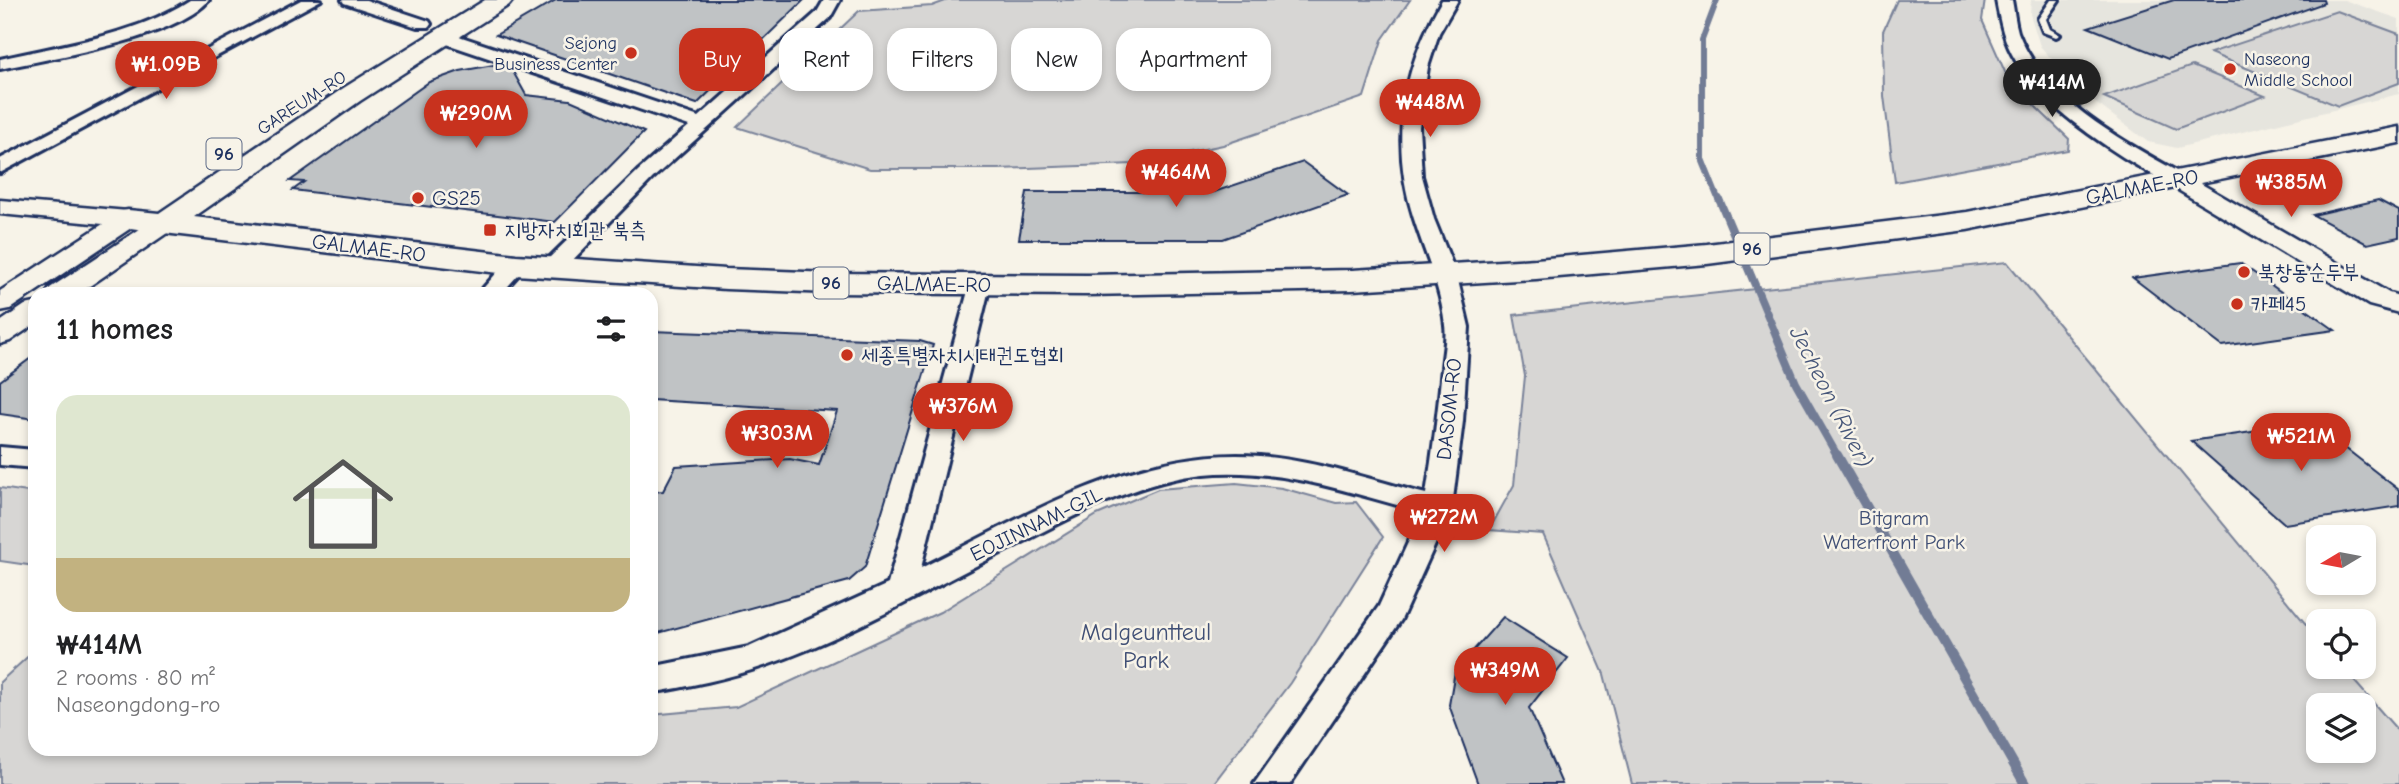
<!DOCTYPE html>
<meta charset="utf-8">
<style>
body{margin:0;font-family:"Comic Neue","Poor Story",sans-serif;background:#f6f6f6;color:#202124;height:100vh;display:flex;flex-direction:column;font-size:26px;white-space:nowrap}
*{box-sizing:border-box;margin:0}
p{font-size:23px;color:#757577}
.icon{flex:none;width:38px;height:38px;fill:none;stroke:currentColor;stroke-width:2;stroke-linecap:round;stroke-linejoin:round}
.map{position:relative;flex:1;overflow:hidden}
.drawer{position:absolute;left:28px;top:287px;width:630px;height:469px;display:flex;flex-direction:column;background:#fff;border-radius:21px;box-shadow:0 4px 10px #0003}
.drawer>*{flex:none}
.hud{position:absolute;left:679px;top:28px;width:665px;height:63px;display:flex;gap:14px}
.needle{width:46px;rotate:260deg}
.controls{position:absolute;left:2306px;top:525px;display:grid;gap:14px}
.controls a{display:grid;place-items:center;width:70px;height:70px;border-radius:14px;background:#fff;box-shadow:0 4px 10px #0003;font-size:35px}
.price{position:absolute;translate:-50% -60px;padding:0 16px;border-radius:24px;background:#c8321e;color:#fff;font-size:23px;line-height:46px;filter:drop-shadow(0 2px 4px #0008)}
.price::after{content:'';position:absolute;left:50%;top:42px;width:21px;height:16px;margin-left:-10px;background:inherit;clip-path:polygon(0 0,100% 0,50% 100%)}
.price.active{background:#222;color:#fff}
ul{padding:0;list-style:none}
li{display:grid;align-content:center;gap:14px;height:371px;padding:0 28px}
li+li{border-top:2px solid #e0e0e0}
li span{display:grid;place-items:center;height:217px;border-radius:21px;color:#555}
li>.icon{margin-inline-start:auto}
span .icon{width:126px;height:126px;fill:#fffc;stroke-width:1}
li b{font-size:30px}
h2{display:flex;justify-content:space-between;align-items:center;height:84px;padding:0 28px;font-size:30px}
.tag{padding:0 24px;border-radius:21px;background:#fff;box-shadow:0 4px 10px #0003;font-size:24px;line-height:63px}
.tag.active{background:#c8321e;color:#fff}
.map>svg:first-child{display:block}
.built{fill:#e6e5de}
.green{fill:#d7d6d4;stroke:#798299;stroke-width:2;fill-rule:evenodd}
.lines{fill:none;stroke-linecap:round;stroke-linejoin:round}
.stream-far2{stroke:#727c95;stroke-width:6}
.stream-far1{stroke:#727c95;stroke-width:8}
.stream{stroke:#727c95;stroke-width:10}
.building{fill:#c0c3c5;stroke:#1b2f5e;stroke-width:2}
.service-casing{stroke:#1b2f5e;stroke-width:6}
.minor-casing{stroke:#1b2f5e;stroke-width:6}
.tertiary-casing{stroke:#1b2f5e;stroke-width:5}
.primary-casing{stroke:#1b2f5e;stroke-width:5}
.service{fill:#f7f3e8;fill-rule:evenodd}
.minor{fill:#f7f3e8;fill-rule:evenodd}
.tertiary{fill:#f7f3e8;fill-rule:evenodd}
.primary{fill:#f7f3e8;fill-rule:evenodd}
.poi-dot{fill:#c8321e;stroke:#f7f3e8;stroke-width:2.5}
.labels{text-anchor:middle;dominant-baseline:central;stroke-width:5;stroke-linejoin:round;paint-order:stroke}
.far-poi-label{font-size:18px;fill:#1b2f5e;stroke:#f7f3e8;text-anchor:end}
.far-street-label{font-size:18px;fill:#1b2f5e;stroke:#f7f3e8}
.shield{fill:#f7f3e8;stroke:#5d6a87;stroke-width:2}
.shield-label{font-size:19px;font-weight:bold;fill:#1b2f5e}
.street-label{font-size:21px;fill:#1b2f5e;stroke:#f7f3e8}
.poi-label{font-size:21px;fill:#1b2f5e;stroke:#f7f3e8;text-anchor:start}
.park-label{font-size:21px;fill:#415076;stroke:#f7f3e8}
.water-label{font-size:23px;font-style:italic;fill:#465679;stroke:#f7f3e8}
.near-park-label{font-size:24px;fill:#415076;stroke:#f7f3e8}
</style>
<div class="map">
<svg width="2399" height="784" viewBox="0 0 2399 784">
<rect width="100%" height="100%" fill="#f7f3e8"/>
<filter id="ink" filterUnits="userSpaceOnUse"><feTurbulence type="fractalNoise" baseFrequency=".0143" numOctaves="2"/><feDisplacementMap in="SourceGraphic" scale="14" xChannelSelector="R" yChannelSelector="G"/><feConvolveMatrix kernelMatrix="1 2 1 2 8 2 1 2 1" color-interpolation-filters="sRGB"/></filter>
<g filter="url(#ink)">
<!-- built -->
<path class="built" d="M2031,0H2344L2399,19V94L2177,148L2148,142L2080,91L2040,46L2030,14Z"/>
<!-- green -->
<path class="green" d="M948,0H1410L1382,40L1364,97L1223,145L1134,164L998,169H870L737,127L859,11L932,6Z
M1897,0H1985L1982,20L2009,81L2069,139L2068,150L1895,182L1884,96L1883,31Z
M2337,11L2399,34V83L2338,106L2210,53Z
M2192,66L2265,96L2176,129L2104,97Z
M2007,262L2319,640V667H2342L2399,732V784H1632L1604,674L1543,534L1489,530L1514,485L1525,376L1514,315ZM2319,705H2364V751H2319Z
M1236,483L1282,488L1336,503L1356,502L1383,537L1290,683L1213,784H0V682L35,650V749H651V715L736,707L940,612L1097,515L1158,489Z
M0,488L35,493V566L0,561Z"/>
<g class="lines">
<!-- stream-far2 -->
<path class="stream-far2" d="M1717,0L1702,40V159L1719,201"/>
<!-- stream-far1 -->
<path class="stream-far1" d="M1719,199L1796,383L1838,457"/>
<!-- stream -->
<path class="stream" d="M1837,455L2025,784"/>
</g>
<!-- building -->
<path class="building" d="M556,0H804L697,104L496,35Z
M2174,0H2323L2324,3L2168,59L2088,27Z
M499,64L511,68L526,95L570,100L644,132L555,222L293,190L304,182L290,181L429,82L460,71Z
M1303,162L1348,195L1223,239H1019L1027,192H1214Z
M2378,200L2399,211V237L2367,244L2313,215Z
M2240,263L2335,330L2222,346L2133,278Z
M651,331L920,341L933,345L865,567L849,581L651,635V492L663,491L676,466L790,459L819,465L837,411L651,400Z
M35,355V419L0,414V381Z
M2313,423L2399,490V506L2285,524L2191,441Z
M1503,617L1568,658L1529,708L1562,784H1478L1449,705L1455,671Z"/>
<g class="lines">
<defs>
<path id="service" d="M2051,0H2059L2046,19L2050,29L2060,35L2056,37L2043,32L2038,19Z"/>
<path id="minor" d="M190,0H209C176,39 51,58 0,69V59C64,44 134,36 190,0Z
M301,0H321L0,173V159Z
M342,0H366L429,21L431,24L429,27H417L344,3Z
M824,0H840L830,18L653,178L561,272H545L542,267L545,262L639,170L689,126L435,40L433,36L435,32H447L699,117L817,12Z
M1442,0H1458L1439,33L1428,67L1419,127L1422,176L1434,219L1457,276L1469,327L1463,421L1452,507L1401,620L1290,784H1254L1379,606L1422,512C1351,493 1279,467 1204,474C1132,482 1067,520 1003,552C925,591 847,638 764,666C727,679 689,686 651,693V667L749,647L888,584L971,280H987L990,285L921,568C1026,516 1138,446 1260,456C1317,461 1372,480 1426,494C1433,452 1438,410 1442,368C1443,354 1447,339 1445,325C1441,288 1425,254 1414,219C1389,142 1402,69 1442,0Z
M1996,0H2012C2014,10 2015,22 2018,32C2045,102 2124,141 2185,176L2188,180L2185,184C2164,190 2081,129 2062,113C2044,98 2028,80 2016,61C2004,42 2000,22 1996,0Z
M516,258L524,260L527,265L501,294H478L508,260Z
M0,447L35,450V468L0,465Z"/>
<path id="tertiary" d="M2178,173L2186,175L2389,293L2399,296V313L2369,305L2170,185L2166,180L2170,175Z
M0,200L128,211L137,214L141,219L137,224L10,309L0,311V291L103,224L0,214Z
M164,216L173,219L177,224L173,229L78,294H46L50,288L155,219Z
M35,303V324L10,341L0,344V322L25,305Z"/>
<path id="primary" d="M485,0H513L509,5L360,101L194,217L516,255L726,269L831,273L1087,275L1352,270L1536,259L1707,244L1967,212L2399,127V143L1967,230L1707,264L1536,279L1352,290L1087,295L831,293L726,289L516,275L164,233L117,226L113,219L117,212L128,210L159,213L342,89Z"/>
</defs>
<!-- service casing -->
<use href="#service" class="service-casing"/>
<!-- minor casing -->
<use href="#minor" class="minor-casing"/>
<!-- tertiary casing -->
<use href="#tertiary" class="tertiary-casing"/>
<!-- primary casing -->
<use href="#primary" class="primary-casing"/>
<!-- service -->
<use href="#service" class="service"/>
<!-- minor -->
<use href="#minor" class="minor"/>
<!-- tertiary -->
<use href="#tertiary" class="tertiary"/>
<!-- primary -->
<use href="#primary" class="primary"/>
</g>
</g>
<!-- markers -->
<g class="poi-dot">
<circle cx="631" cy="53" r="7"/>
<circle cx="2230" cy="69" r="7"/>
<circle cx="418" cy="198" r="7"/>
<rect x="483" y="223" width="14" height="14" rx="3.5"/>
<circle cx="2244" cy="272" r="7"/>
<circle cx="2237" cy="304" r="7"/>
<circle cx="847" cy="355" r="7"/>
</g>
<g class="labels">
<!-- far-poi labels -->
<g class="far-poi-label">
<text x="617" y="43">Sejong<tspan x="617" dy="21">Business Center</tspan></text>
<text x="2244" y="59" text-anchor="start">Naseong<tspan x="2244" dy="21">Middle School</tspan></text>
</g>
<!-- far-street labels -->
<g class="far-street-label">
<text transform="translate(302 103) rotate(-33)">GAREUM-RO</text>
</g>
<!-- shield labels -->
<g class="shield">
<rect x="206.5" y="138.5" width="35" height="31" rx="5"/>
<rect x="1734.5" y="233.5" width="35" height="31" rx="5"/>
<rect x="813.5" y="267.5" width="35" height="31" rx="5"/>
</g>
<g class="shield-label">
<text x="224" y="154">96</text>
<text x="1752" y="249">96</text>
<text x="831" y="283">96</text>
</g>
<!-- street labels -->
<g class="street-label">
<text transform="translate(2142 187) rotate(-11)">GALMAE-RO</text>
<text transform="translate(369 248) rotate(7)">GALMAE-RO</text>
<text transform="translate(934 284) rotate(1)">GALMAE-RO</text>
<text transform="translate(1449 409) rotate(-84)">DASOM-RO</text>
<text transform="translate(1036 524) rotate(-26)">EOJINNAM-GIL</text>
</g>
<!-- poi labels -->
<g class="poi-label">
<text x="432" y="198">GS25</text>
<text x="504" y="230">지방자치회관 북측</text>
<text x="2258" y="272">북창동순두부</text>
<text x="2251" y="304">카페45</text>
<text x="861" y="355">세종특별자치시태권도협회</text>
</g>
<!-- park labels -->
<g class="park-label">
<text x="1894" y="518">Bitgram<tspan x="1894" dy="24">Waterfront Park</tspan></text>
</g>
<!-- water labels -->
<g class="water-label">
<text transform="translate(1831 397) rotate(63)">Jecheon (River)</text>
</g>
<!-- near-park labels -->
<g class="near-park-label">
<text x="1146" y="632">Malgeuntteul<tspan x="1146" dy="28">Park</tspan></text>
</g>
</g>
</svg>
<div class="controls">
<a><svg class="needle" viewBox="-14 -14 28 28"><path d="M0-13l5 13h-10z" fill="#e53935"/><path d="M0 13l5-13h-10z" fill="#757577"/></svg></a>
<a><svg class="icon" aria-label="locate" viewBox="0 0 24 24"><circle cx="12" cy="12" r="6"/><path d="M12 2v4M12 18v4M2 12h4M18 12h4"/></svg></a>
<a><svg class="icon" aria-label="layers" viewBox="0 0 24 24"><path d="M12 4l9 5-9 5-9-5zM3 14l9 5 9-5"/></svg></a>
</div>
<b class="price" style="left:166px;top:101px">₩1.09B</b>
<b class="price active" style="left:2052px;top:119px">₩414M</b>
<b class="price" style="left:1430px;top:139px">₩448M</b>
<b class="price" style="left:476px;top:150px">₩290M</b>
<b class="price" style="left:1176px;top:209px">₩464M</b>
<b class="price" style="left:2291px;top:219px">₩385M</b>
<b class="price" style="left:963px;top:443px">₩376M</b>
<b class="price" style="left:777px;top:470px">₩303M</b>
<b class="price" style="left:2301px;top:473px">₩521M</b>
<b class="price" style="left:1444px;top:554px">₩272M</b>
<b class="price" style="left:1505px;top:707px">₩349M</b>
<div class="hud">
<a class="tag active">Buy</a>
<a class="tag">Rent</a>
<a class="tag">Filters</a>
<a class="tag">New</a>
<a class="tag">Apartment</a>
</div>
<section class="drawer">
<h2>11 homes<svg class="icon" aria-label="filters" viewBox="0 0 24 24"><path d="M4 7h16M4 17h16"/><circle cx="9" cy="7" r="2"/><circle cx="15" cy="17" r="2"/></svg></h2>
<ul>
<li><span style="background:linear-gradient(#dfe7d0 75%,#c2b280 0)"><svg class="icon" aria-label="home" viewBox="0 0 24 24"><path d="M3 11l9-7 9 7M6 9v11h12V9"/></svg></span><div><b>₩414M</b><p>2 rooms · 80 m²</p><p>Naseongdong-ro</p></div></li>
</ul>
</section>
</div>
